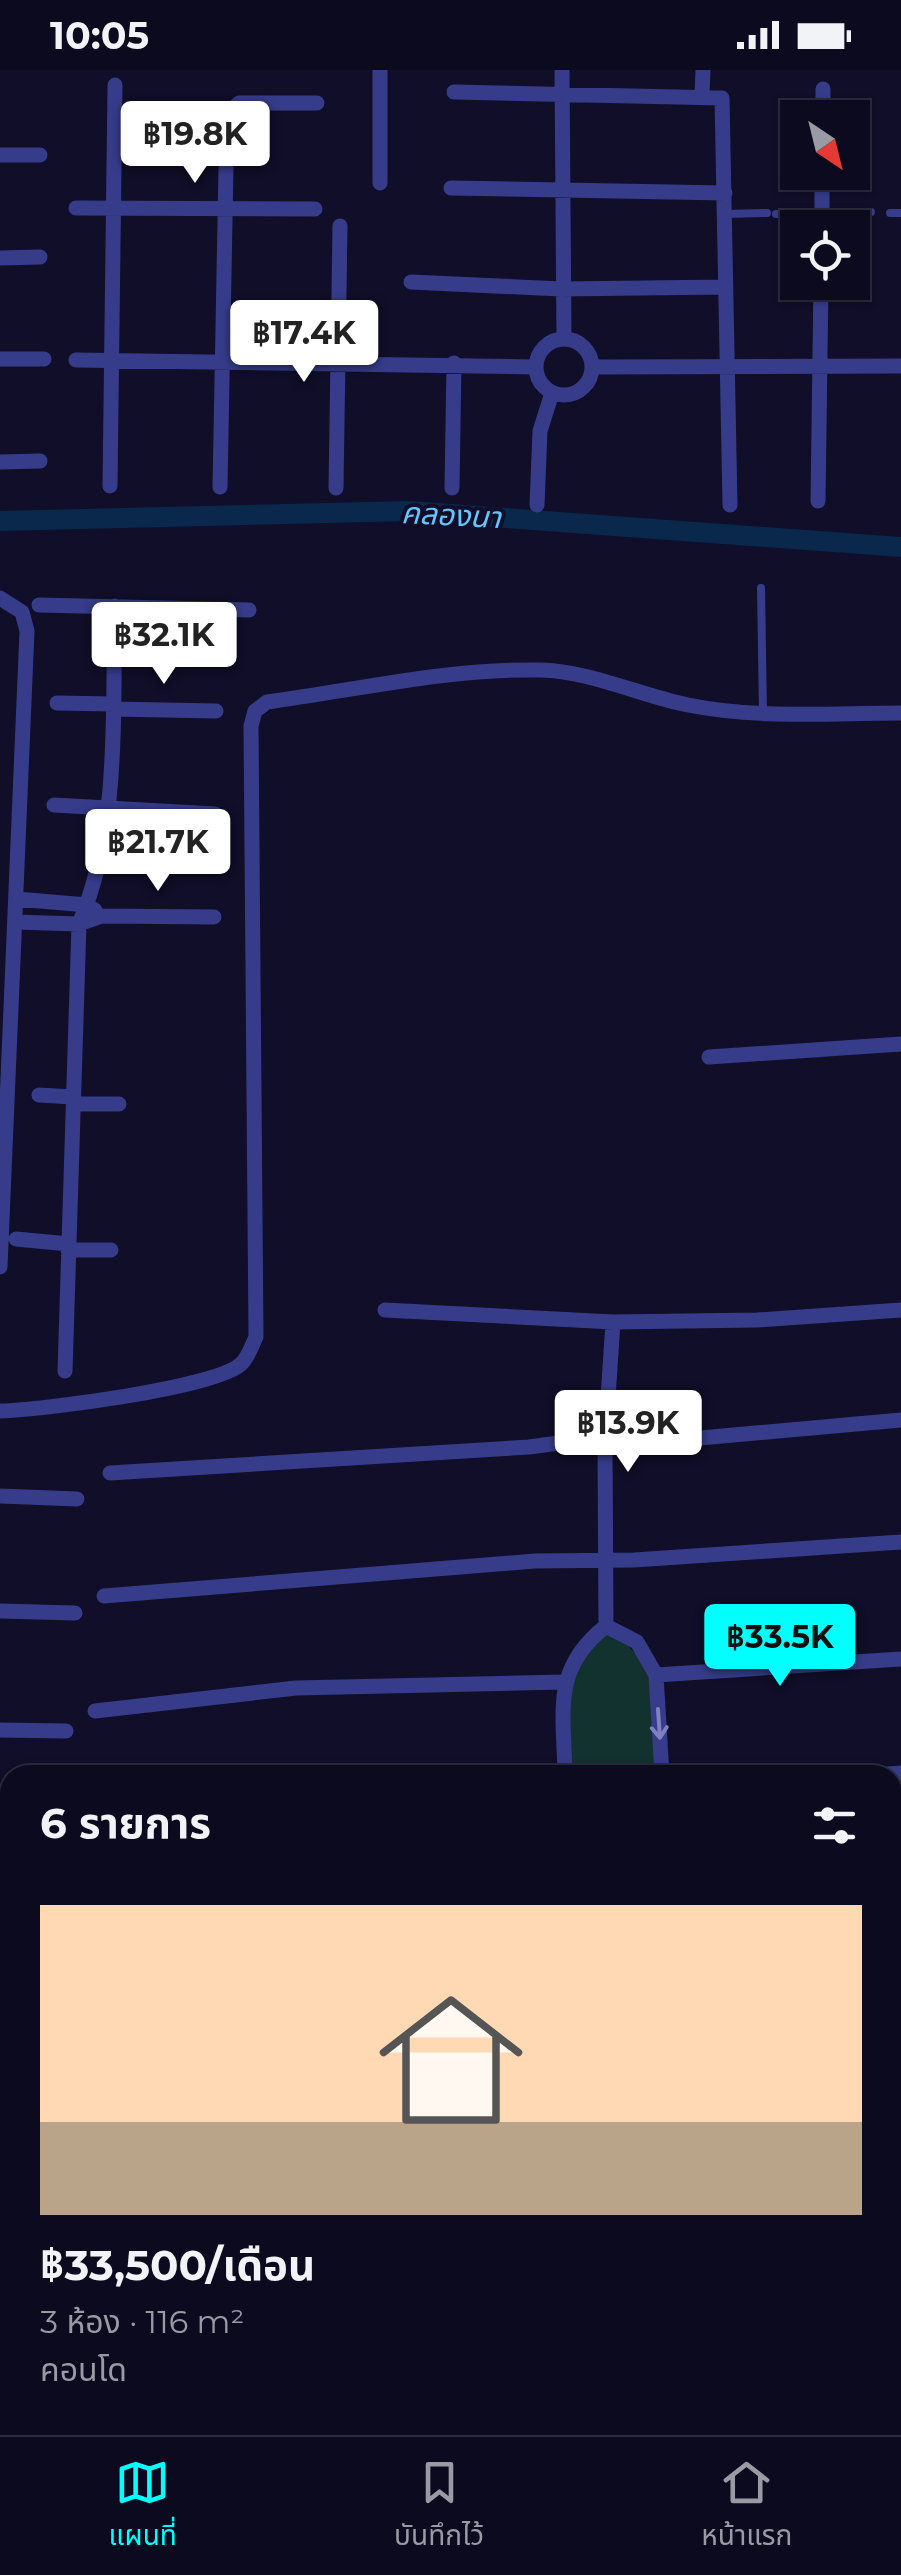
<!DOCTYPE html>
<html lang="th">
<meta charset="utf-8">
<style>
body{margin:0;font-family:Montserrat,"Noto Sans Thai",sans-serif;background:#1a182b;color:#f1f3f6;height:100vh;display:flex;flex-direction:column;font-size:38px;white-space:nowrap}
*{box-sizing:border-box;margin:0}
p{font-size:32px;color:#9a9aa4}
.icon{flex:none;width:55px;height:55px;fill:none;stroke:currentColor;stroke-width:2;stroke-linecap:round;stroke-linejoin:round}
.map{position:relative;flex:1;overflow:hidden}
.panel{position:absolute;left:0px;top:1695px;width:902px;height:670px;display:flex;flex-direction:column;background:#0c0a1e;border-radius:30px 30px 0 0;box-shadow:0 2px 8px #0004,0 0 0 2px #2c2b3c}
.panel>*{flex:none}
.needle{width:65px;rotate:145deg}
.fabs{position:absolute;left:780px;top:30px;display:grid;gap:20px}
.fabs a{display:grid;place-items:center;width:90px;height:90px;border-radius:0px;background:#0c0a1e;box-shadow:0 2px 8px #0004,0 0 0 2px #2c2b3c;font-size:50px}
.price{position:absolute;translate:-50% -85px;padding:0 22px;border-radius:10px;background:#fff;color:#222;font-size:32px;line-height:65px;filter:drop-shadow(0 2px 5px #0008)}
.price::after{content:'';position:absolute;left:50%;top:60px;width:30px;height:22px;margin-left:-15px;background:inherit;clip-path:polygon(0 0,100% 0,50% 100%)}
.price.current{background:#01fffe;color:#111}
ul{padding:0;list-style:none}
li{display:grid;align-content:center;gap:20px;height:530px;padding:0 40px}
li span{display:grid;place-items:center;height:310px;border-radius:0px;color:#555}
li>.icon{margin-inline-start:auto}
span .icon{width:180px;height:180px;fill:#fffc;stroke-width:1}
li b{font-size:42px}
h2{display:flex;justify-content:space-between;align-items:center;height:120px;padding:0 40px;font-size:42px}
.status{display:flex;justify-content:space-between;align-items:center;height:70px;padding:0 50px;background:#0c0a1e;direction:ltr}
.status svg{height:28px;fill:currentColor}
.tab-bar{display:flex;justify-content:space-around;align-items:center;height:140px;border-top:2px solid #2c2b3c;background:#0c0a1e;font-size:28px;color:#9a9aa4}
.tab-bar a{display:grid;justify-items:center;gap:5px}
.tab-bar .current{color:#01fffe}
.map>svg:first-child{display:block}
.green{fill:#11322e}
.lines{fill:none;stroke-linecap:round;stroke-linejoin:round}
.canal{stroke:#09284c;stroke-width:20}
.lane{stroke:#363c8a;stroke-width:8}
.street{stroke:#363c8a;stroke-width:15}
.oneway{stroke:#7e81bf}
.labels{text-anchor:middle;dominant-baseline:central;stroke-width:8;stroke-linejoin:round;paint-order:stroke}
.water-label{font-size:30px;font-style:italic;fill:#63c7ff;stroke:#100e28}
</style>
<div class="status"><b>10:05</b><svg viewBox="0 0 49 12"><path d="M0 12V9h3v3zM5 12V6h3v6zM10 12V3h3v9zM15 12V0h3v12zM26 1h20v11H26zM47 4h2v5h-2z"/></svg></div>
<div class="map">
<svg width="901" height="2365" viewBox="0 0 901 2365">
<rect width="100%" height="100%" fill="#100e28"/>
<!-- green -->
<path class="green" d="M614,1561L656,1605L661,1705H566L569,1612L580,1577Z"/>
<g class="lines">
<!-- canal -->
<path class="canal" d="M0,451L410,441L901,477
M892,2289L901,2287
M626,2365L652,2355"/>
<!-- lane -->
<path class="lane" d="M890,143H901
M725,144L767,143
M776,144L871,142
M761,518L763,643"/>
<!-- street -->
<path class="street" d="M380,0V113
M562,0L564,269
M454,22L722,28L730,435
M702,25L703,0
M823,48V19
M0,85H40
M451,118L725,123
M76,138L315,139
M822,158V102
M0,188L40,187
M411,212L561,219L725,217
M536 297a28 28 0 1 1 56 0a28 28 0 1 1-56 0Z
M0,289H44
M76,290L535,297
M593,297L901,296
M0,392L40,391
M110,416L115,15
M220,417L227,44L239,33H317
M336,418L340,156
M452,418L454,293
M818,431L821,212
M537,435L540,361L552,323
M0,528L22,542L27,561L0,1197
M39,535L249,540
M57,633L113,634
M113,639L216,641
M54,735L215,744
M17,829L87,835L95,840
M15,852L79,854L102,846L214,847
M709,987L901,974
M39,1025L73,1027
M73,1034H119
M16,1169L69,1174
M68,1180H111
M385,1240L613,1252L757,1250L901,1240
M65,1301L79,854C121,755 112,642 115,536
M0,1341C41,1340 215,1318 241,1294C248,1288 252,1275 256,1267L251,656L255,641L267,632C357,620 450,598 540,600C591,601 638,625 688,635C757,649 831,643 901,643
M110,1403L529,1377L581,1370L622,1375L901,1350
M0,1426L77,1429
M104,1526L535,1491L634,1490L901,1472
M0,1541L75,1543
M606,1556L605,1373L613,1252
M606,1556L637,1572L656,1605L662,1705
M656,1605L901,1589
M95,1641L296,1618L563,1612
M0,1660L66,1661
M565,1705C564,1642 551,1599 606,1556
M874,1705L901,1703
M0,1776L10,1777
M892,1822H901
M0,1892H10
M892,1948L901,1947
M0,2008L10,2009
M892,2074L901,2073
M0,2123H10
M892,2203L901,2202
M0,2239L10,2240
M892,2320L901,2318
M275,2355L276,2365
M651,2355L653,2365
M0,2359H9
M712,2364L750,2355
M109,2365L158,2355"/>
</g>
<!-- one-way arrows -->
<defs><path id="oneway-shaft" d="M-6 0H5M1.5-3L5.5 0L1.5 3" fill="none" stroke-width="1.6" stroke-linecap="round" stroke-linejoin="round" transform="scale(2.5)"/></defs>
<use class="oneway" href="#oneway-shaft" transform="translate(659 1654) rotate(86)"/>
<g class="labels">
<!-- water labels -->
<g class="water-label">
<text transform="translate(451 445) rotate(3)">คลองนา</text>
</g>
</g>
</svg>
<div class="fabs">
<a><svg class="needle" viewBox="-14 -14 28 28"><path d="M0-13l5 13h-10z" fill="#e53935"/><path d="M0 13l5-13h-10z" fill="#9a9aa4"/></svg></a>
<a><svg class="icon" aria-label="locate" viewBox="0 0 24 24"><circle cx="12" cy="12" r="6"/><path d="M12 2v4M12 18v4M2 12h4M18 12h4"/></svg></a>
</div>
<b class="price" style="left:195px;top:116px">฿19.8K</b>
<b class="price" style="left:304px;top:315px">฿17.4K</b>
<b class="price" style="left:164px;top:617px">฿32.1K</b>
<b class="price" style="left:158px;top:824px">฿21.7K</b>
<b class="price" style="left:628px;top:1405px">฿13.9K</b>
<b class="price current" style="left:780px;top:1619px">฿33.5K</b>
<section class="panel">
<h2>6 รายการ<svg class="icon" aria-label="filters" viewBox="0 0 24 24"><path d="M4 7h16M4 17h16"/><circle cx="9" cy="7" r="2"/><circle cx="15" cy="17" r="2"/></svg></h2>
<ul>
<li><span style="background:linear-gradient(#ffd9b3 70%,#b9a48a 0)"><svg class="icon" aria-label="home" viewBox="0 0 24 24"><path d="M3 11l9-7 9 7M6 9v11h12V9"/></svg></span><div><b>฿33,500/เดือน</b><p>3 ห้อง · 116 m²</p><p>คอนโด</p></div></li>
</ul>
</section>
</div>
<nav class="tab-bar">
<a class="current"><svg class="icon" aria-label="map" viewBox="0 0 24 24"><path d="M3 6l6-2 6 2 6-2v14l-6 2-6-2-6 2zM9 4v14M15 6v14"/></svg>แผนที่</a>
<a><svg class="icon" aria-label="saved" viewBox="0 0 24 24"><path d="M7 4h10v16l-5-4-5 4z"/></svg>บันทึกไว้</a>
<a><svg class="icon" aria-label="home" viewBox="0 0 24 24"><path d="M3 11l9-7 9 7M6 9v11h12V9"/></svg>หน้าแรก</a>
</nav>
